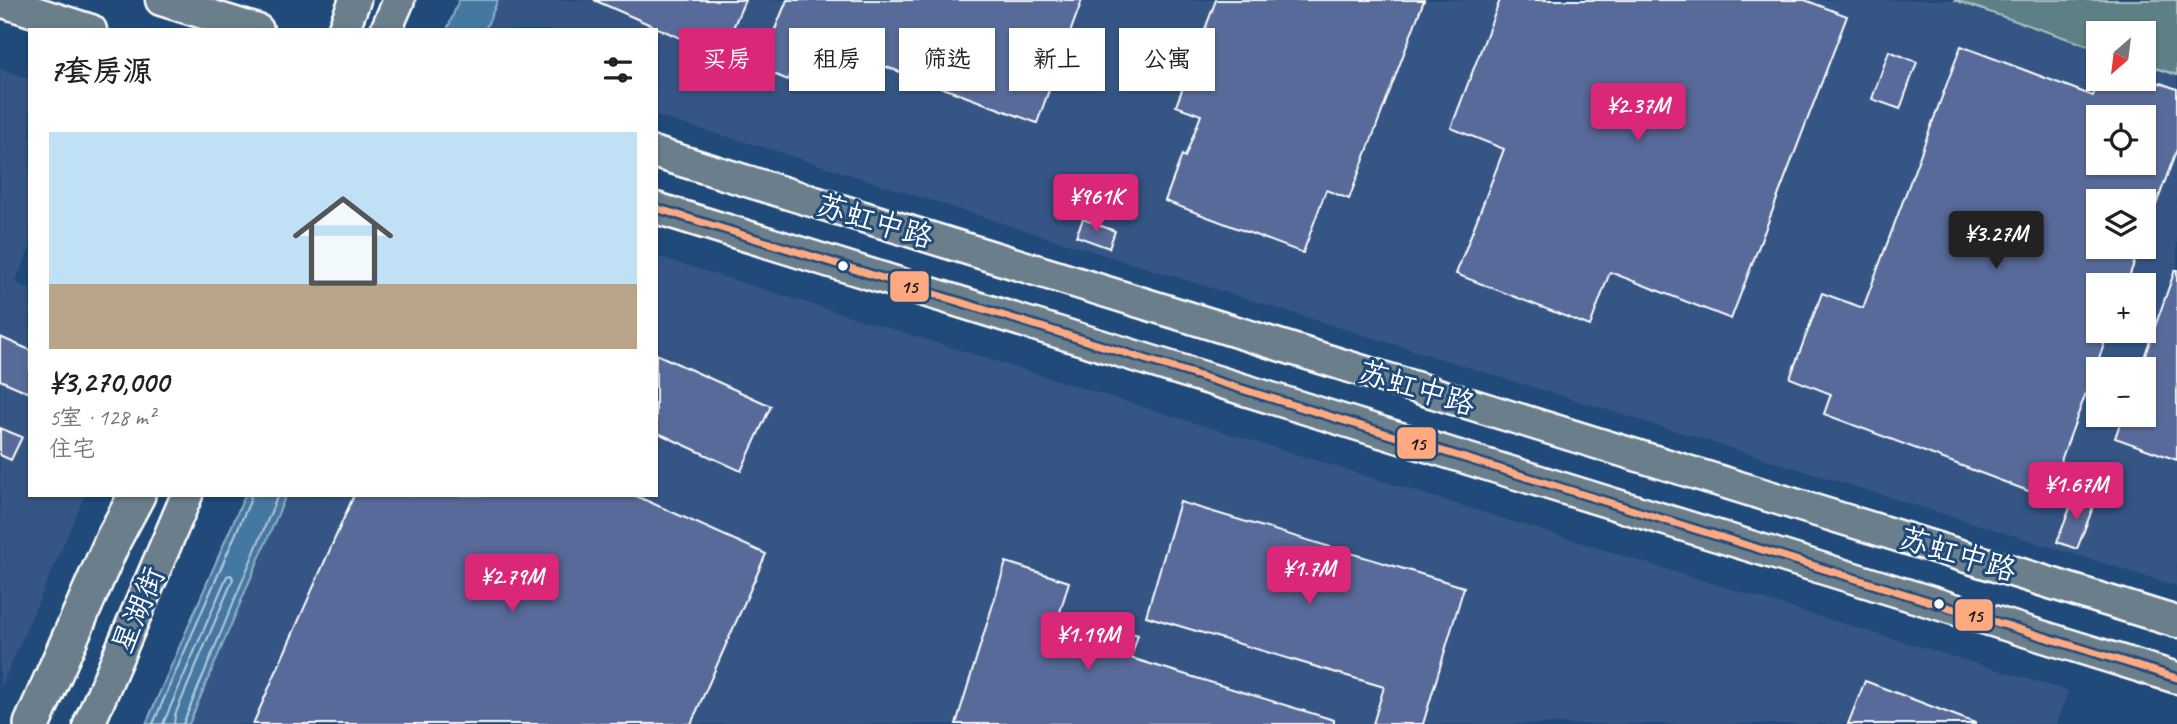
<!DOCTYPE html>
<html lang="zh">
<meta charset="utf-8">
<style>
body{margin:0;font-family:Caveat,"LXGW WenKai TC",sans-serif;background:#f6f6f6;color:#202124;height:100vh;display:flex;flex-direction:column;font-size:26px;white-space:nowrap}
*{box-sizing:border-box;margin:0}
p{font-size:23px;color:#757577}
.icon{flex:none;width:38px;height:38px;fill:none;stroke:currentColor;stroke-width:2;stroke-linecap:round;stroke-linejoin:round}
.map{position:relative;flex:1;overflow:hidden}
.drawer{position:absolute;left:28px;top:28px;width:630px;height:469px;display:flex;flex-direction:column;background:#fff;border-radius:0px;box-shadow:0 2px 5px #0004}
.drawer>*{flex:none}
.banner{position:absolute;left:679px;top:28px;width:665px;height:63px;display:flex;gap:14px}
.needle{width:46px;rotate:208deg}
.buttons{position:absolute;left:2086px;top:21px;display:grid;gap:14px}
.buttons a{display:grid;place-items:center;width:70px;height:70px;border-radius:0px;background:#fff;box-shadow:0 2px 5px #0004;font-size:35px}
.price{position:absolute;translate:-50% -60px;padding:0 16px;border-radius:7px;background:#db2777;color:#fff;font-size:23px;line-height:46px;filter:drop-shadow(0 2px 4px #0008)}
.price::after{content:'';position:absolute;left:50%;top:42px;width:21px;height:16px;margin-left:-10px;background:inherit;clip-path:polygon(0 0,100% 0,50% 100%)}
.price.selected{background:#222;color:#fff}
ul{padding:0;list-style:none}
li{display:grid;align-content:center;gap:14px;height:371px;padding:0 21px}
li span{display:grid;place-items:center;height:217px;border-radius:0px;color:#555}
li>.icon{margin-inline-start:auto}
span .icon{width:126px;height:126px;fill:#fffc;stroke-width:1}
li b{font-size:30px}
h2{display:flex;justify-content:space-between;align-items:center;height:84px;padding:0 21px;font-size:30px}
.pill{padding:0 24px;border-radius:0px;background:#fff;box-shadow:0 2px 5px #0004;font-size:24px;line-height:63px}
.pill.selected{background:#db2777;color:#fff}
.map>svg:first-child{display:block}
.built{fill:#345785;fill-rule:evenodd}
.green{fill:#5c8085;stroke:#aec0c2;stroke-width:2}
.water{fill:#4478a1;stroke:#8faec7;stroke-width:2}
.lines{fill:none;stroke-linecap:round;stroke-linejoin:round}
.shore{stroke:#b4c9d9;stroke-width:2}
.building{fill:#586a99;stroke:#fff;stroke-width:2;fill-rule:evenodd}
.primary-casing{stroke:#fff;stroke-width:35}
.highway-casing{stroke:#fff;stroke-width:40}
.primary{stroke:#6b7e8b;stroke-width:30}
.highway{stroke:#6b7e8b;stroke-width:35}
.bus-1-casing{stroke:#1f4a7a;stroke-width:12}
.bus-1{stroke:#ffa980;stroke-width:7}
.bus-dot{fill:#fff;stroke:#1f4a7a;stroke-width:2.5}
.labels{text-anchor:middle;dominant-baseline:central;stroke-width:6;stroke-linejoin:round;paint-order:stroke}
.street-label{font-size:30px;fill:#fff;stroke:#1f4a7a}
.line-badge{stroke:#1f4a7a;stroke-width:2.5}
.pale-badge-label{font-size:19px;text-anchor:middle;font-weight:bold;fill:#111}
</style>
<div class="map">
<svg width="2177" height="724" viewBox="0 0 2177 724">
<rect width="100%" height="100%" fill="#1f4a7a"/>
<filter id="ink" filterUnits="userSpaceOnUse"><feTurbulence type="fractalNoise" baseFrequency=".0143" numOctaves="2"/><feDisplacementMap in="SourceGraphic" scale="14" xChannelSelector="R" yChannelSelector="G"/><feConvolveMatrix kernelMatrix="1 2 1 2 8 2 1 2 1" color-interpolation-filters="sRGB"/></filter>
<g filter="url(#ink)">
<!-- built -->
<path class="built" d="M498,0H1954L2098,49V79H2144V64L2177,75V586L1021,229L773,150L656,116V30H485ZM2098,117H2144V163H2098ZM2098,201H2144V247H2098ZM2098,285H2144V331H2098ZM2098,369H2144V415H2098Z
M0,69L30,79V248L15,282L30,289V495H85L0,689Z
M656,256L1827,619L2068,691L2056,724H189L286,495H656Z"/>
<!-- green -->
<path class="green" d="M1954,0H2177V75L2144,64V33H2098V49Z"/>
<!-- water -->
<path class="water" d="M459,0H498L485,30H447Z
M245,495H286L189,724H146Z"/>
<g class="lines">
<!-- shore -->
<path class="shore" d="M153,724L250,501L251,495
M163,724L227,576L231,575L233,579L175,715L174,724
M183,724L278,495"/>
</g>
<!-- building -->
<path class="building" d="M594,0H745L721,56Z
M787,0H1082L1037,123L806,37L788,80L759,68Z
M1216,0H1424L1349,199L1326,190L1303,253L1165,201L1182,155L1185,157L1201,115L1176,106Z
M1500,0H1805L1847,16L1731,319L1610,272L1590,326L1456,274L1504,149L1451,128Z
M1961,46L2093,96L2099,79H2149L2177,89V149L2145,234L2144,233V201H2098V247H2140L2126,285H2098V331H2109L2047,498L1824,414L1831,394L1790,378L1822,293L1863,308ZM2098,117H2144V163H2098Z
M1889,51L1917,62L1900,109L1872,99Z
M1083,219L1115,231L1109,248L1076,236Z
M2175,270H2177V460L2115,438L2123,415H2144V369H2140Z
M0,337L30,350V393L0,380Z
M656,354L771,406L741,471L656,432Z
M0,428L22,437L11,460L0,455Z
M354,495H634L766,554L691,724H253Z
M2075,495L2095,502L2077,549L2057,542Z
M1180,502L1464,587L1423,724H1373L1384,687L1146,616Z
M1006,562L1069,582L1060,612L1138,635L1131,658L1334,720V724H956Z
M1865,681L1975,723V724H1848Z"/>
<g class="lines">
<defs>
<path id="primary" d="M161,0L258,30
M0,1L91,30
M343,30L355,0
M386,30L399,0
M656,153L2177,622
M656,208L2177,678
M89,724L187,495"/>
<path id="highway" d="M32,724L114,538L137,495"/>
</defs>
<!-- primary casing -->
<use href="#primary" class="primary-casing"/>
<!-- highway casing -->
<use href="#highway" class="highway-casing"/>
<!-- primary -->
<use href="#primary" class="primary"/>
<!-- highway -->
<use href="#highway" class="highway"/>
<defs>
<path id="bus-1" d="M656,208L2177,678"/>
</defs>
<!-- bus-1 casing -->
<use href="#bus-1" class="bus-1-casing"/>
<!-- bus-1 -->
<use href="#bus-1" class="bus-1"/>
</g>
</g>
<!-- markers -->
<g class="bus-dot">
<circle cx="843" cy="266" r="6"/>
<circle cx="1939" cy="604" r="6"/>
</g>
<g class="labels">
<!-- street labels -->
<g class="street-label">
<text transform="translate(875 221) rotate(17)">苏虹中路</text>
<text transform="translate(1417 388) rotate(17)">苏虹中路</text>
<text transform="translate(1958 554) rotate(17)">苏虹中路</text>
<text transform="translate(138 610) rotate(-67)">星湖街</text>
</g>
</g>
<g class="line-badge">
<rect x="889" y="270" width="41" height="33" rx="7" fill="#ffa980"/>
<rect x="1396" y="426" width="41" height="34" rx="7" fill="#ffa980"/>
<rect x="1954" y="598" width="40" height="34" rx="7" fill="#ffa980"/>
</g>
<g class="pale-badge-label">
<text x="909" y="293">15</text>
<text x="1417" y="450">15</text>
<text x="1974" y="622">15</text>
</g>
</svg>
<div class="buttons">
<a><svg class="needle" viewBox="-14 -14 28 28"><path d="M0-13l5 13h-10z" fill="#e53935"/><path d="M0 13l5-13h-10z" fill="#757577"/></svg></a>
<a><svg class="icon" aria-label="locate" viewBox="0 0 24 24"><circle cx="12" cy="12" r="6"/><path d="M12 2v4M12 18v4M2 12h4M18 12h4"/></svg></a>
<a><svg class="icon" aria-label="layers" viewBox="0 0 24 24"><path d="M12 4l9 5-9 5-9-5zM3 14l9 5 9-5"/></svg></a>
<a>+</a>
<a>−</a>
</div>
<b class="price" style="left:1638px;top:143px">¥2.37M</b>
<b class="price" style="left:1096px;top:234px">¥961K</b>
<b class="price selected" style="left:1996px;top:271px">¥3.27M</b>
<b class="price" style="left:2076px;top:522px">¥1.67M</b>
<b class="price" style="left:1309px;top:606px">¥1.7M</b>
<b class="price" style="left:512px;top:614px">¥2.79M</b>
<b class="price" style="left:1088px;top:672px">¥1.19M</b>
<div class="banner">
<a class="pill selected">买房</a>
<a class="pill">租房</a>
<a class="pill">筛选</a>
<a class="pill">新上</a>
<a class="pill">公寓</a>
</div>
<section class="drawer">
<h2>7套房源<svg class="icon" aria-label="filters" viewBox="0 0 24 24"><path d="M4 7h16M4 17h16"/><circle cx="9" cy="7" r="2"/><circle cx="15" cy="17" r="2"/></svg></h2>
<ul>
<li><span style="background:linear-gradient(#bfe0f5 70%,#b9a48a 0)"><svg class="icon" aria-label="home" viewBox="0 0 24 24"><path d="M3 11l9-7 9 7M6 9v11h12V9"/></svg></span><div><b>¥3,270,000</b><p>5室 · 128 m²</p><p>住宅</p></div></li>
</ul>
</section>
</div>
